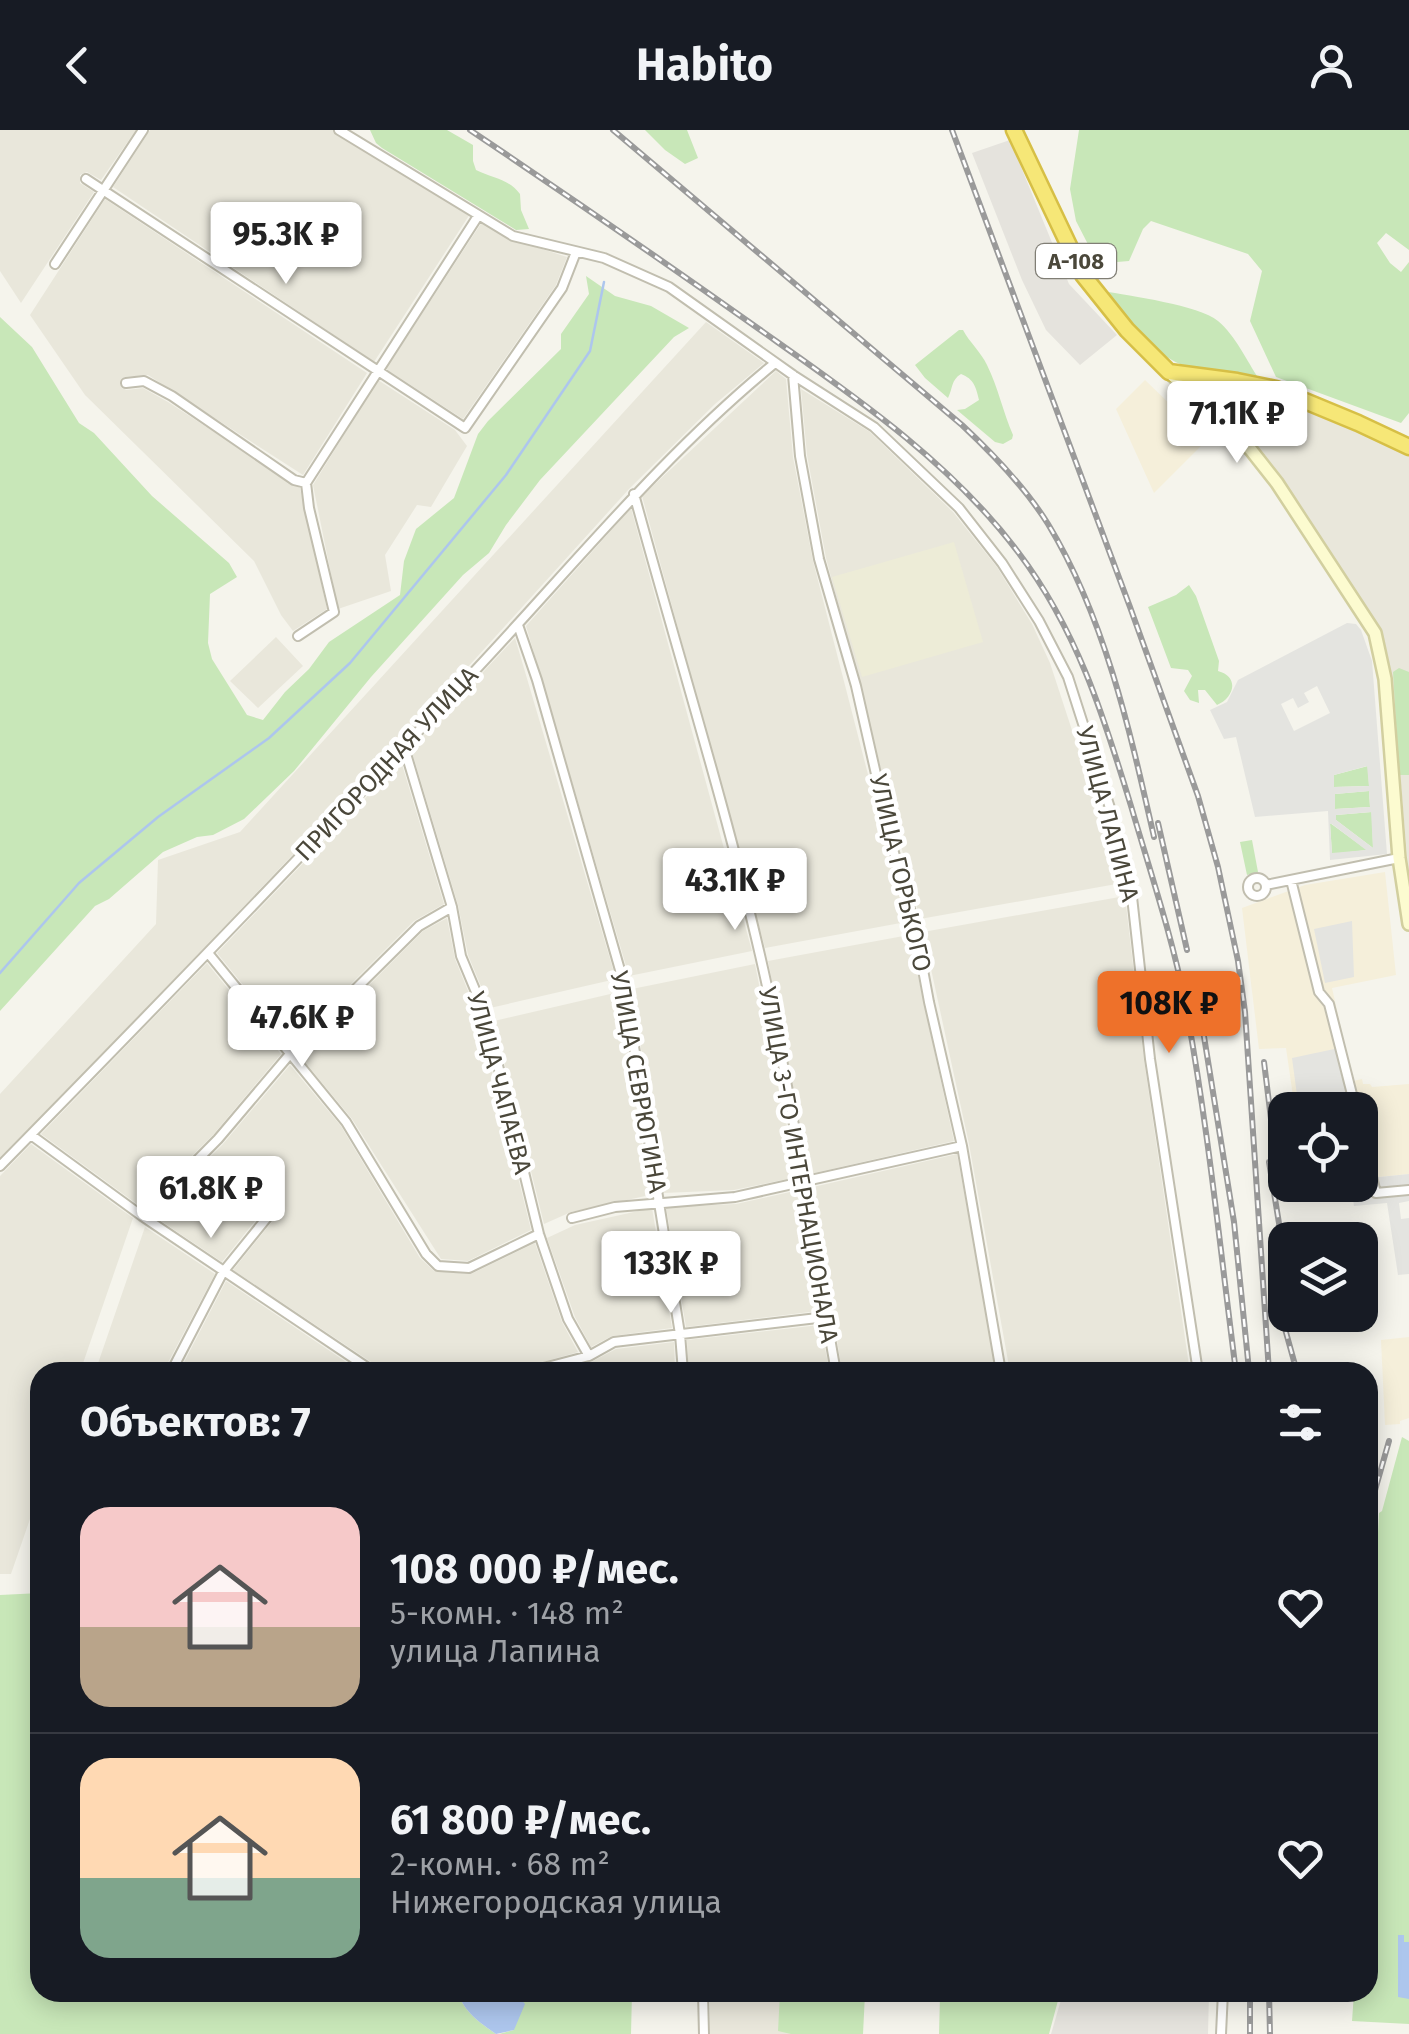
<!DOCTYPE html>
<html lang="ru">
<meta charset="utf-8">
<style>
body{margin:0;font-family:"Fira Sans",sans-serif;background:#242831;color:#f1f3f6;height:100vh;display:flex;flex-direction:column;font-size:38px;white-space:nowrap}
*{box-sizing:border-box;margin:0}
p{font-size:32px;color:#9ea1a6}
.icon{flex:none;width:55px;height:55px;fill:none;stroke:currentColor;stroke-width:2;stroke-linecap:round;stroke-linejoin:round}
.map{position:relative;flex:1;overflow:hidden}
.details{position:absolute;left:30px;top:1232px;width:1348px;height:640px;display:flex;flex-direction:column;background:#171b24;border-radius:30px;box-shadow:0 5px 25px #0003}
.details>*{flex:none}
.buttons{position:absolute;left:1268px;top:962px;display:grid;gap:20px}
.buttons a{display:grid;place-items:center;width:110px;height:110px;border-radius:20px;background:#171b24;box-shadow:0 5px 25px #0003;font-size:50px}
.price{position:absolute;translate:-50% -85px;padding:0 22px;border-radius:10px;background:#fff;color:#222;font-size:32px;line-height:65px;filter:drop-shadow(0 2px 5px #0008)}
.price::after{content:'';position:absolute;left:50%;top:60px;width:30px;height:22px;margin-left:-15px;background:inherit;clip-path:polygon(0 0,100% 0,50% 100%)}
.price.active{background:#ee712a;color:#111}
ul{padding:0;list-style:none}
li{display:flex;align-items:center;gap:30px;height:250px;padding:0 50px}
li+li{border-top:2px solid #363941}
li span{display:grid;place-items:center;flex:none;width:280px;height:200px;border-radius:30px;color:#555}
li>.icon{margin-inline-start:auto}
span .icon{width:120px;height:120px;fill:#fffc;stroke-width:1}
li b{font-size:42px}
h2{display:flex;justify-content:space-between;align-items:center;height:120px;padding:0 50px;font-size:42px}
header{display:flex;justify-content:space-between;align-items:center;height:130px;padding:0 50px;background:#171b24;font-size:45px;font-weight:700}
.map>svg:first-child{display:block}
.residential{fill:#e9e7db}
.commercial{fill:#f5efda}
.industrial{fill:#e5e3dd}
.education{fill:#edecd7}
.green{fill:#c8e7b8}
.parking{fill:#e4e4e0;fill-rule:evenodd}
.water{fill:#adc6ed}
.lines{fill:none;stroke-linecap:round;stroke-linejoin:round}
.stream{stroke:#adc6ed;stroke-width:2.5}
.street-casing{stroke:#c1beaf;stroke-width:12}
.secondary-casing{stroke:#d2cf9f;stroke-width:16}
.highway-casing{stroke:#d6bf46;stroke-width:19}
.street{stroke:#fff;stroke-width:8}
.secondary{stroke:#fcfbd0;stroke-width:11}
.highway{stroke:#f6e777;stroke-width:14}
.rail-casing{stroke:#9a9a9a;stroke-width:6}
.rail{stroke:#fff;stroke-width:2.5;stroke-dasharray:8;stroke-linecap:butt}
.labels{text-anchor:middle;dominant-baseline:central;stroke-width:9;stroke-linejoin:round;paint-order:stroke}
.shield{fill:#fff;stroke:#807e75;stroke-width:2.5}
.shield-label{font-size:22px;font-weight:bold;fill:#4a473a}
.street-label{font-size:25px;fill:#4a473a;stroke:#fff}
</style>
<header><svg class="icon" aria-label="back" viewBox="0 0 24 24"><path d="M15 5l-7 7 7 7"/></svg>Habito<svg class="icon" aria-label="person" viewBox="0 0 24 24"><circle cx="12" cy="8" r="4"/><path d="M4 21q1-7 8-7t8 7"/></svg></header>
<div class="map">
<svg width="1409" height="1904" viewBox="0 0 1409 1904">
<rect width="100%" height="100%" fill="#f5f4ec"/>
<!-- residential -->
<path class="residential" d="M0,0H136L101,50L87,42L80,45V53L94,62L21,173L0,141Z
M150,0H333L470,84L374,232L113,57Z
M105,69L367,243L303,345L148,245L124,247L120,254L126,260L143,258L168,272L300,358L327,479L293,501L281,485L254,431L85,265L30,185Z
M482,92L511,109L567,127L556,155L463,289L386,239Z
M706,192L764,233L715,274L629,359L399,613L0,1032V964L156,794L158,730L240,702Z
M776,241L786,249L793,327L813,431L906,792L765,818L642,366Z
M378,250L455,300L467,316L431,377L417,375L385,425L391,461L338,479L313,355Z
M801,259L870,302L953,382L997,437L1032,494L1050,533L1122,753L920,789L826,428L807,325Z
M1227,260L1258,262L1298,274L1409,326V749L1392,549L1382,501L1283,349L1228,289L1219,270Z
M631,378L752,821L629,846L526,496Z
M276,507L303,536L258,578L230,551Z
M515,508L616,849L490,878L468,825L458,775L411,619Z
M401,631L444,774L414,791L291,914L217,823Z
M1125,766L1144,930L1190,1242H1010L969,1014L923,802Z
M447,788L455,829L479,888L531,1100L468,1131L441,1129L352,989L299,925L423,801Z
M909,805L954,1011L810,1044L768,831Z
M207,833L281,924L213,1005L141,1077L41,1004Z
M755,834L797,1047L734,1060L663,1063L632,859Z
M619,862L650,1065L571,1082L544,1094L494,891Z
M290,935L341,996L420,1128L434,1141L471,1144L535,1113L562,1192L578,1222L522,1238L519,1242H386L233,1140L279,1083L278,1074L268,1075L222,1132L152,1085L223,1014Z
M31,1014L133,1088L80,1242H40V1360L11,1444H0V1046Z
M957,1024L997,1242H842L813,1057Z
M799,1060L818,1181L686,1197L666,1077L736,1074Z
M652,1078L672,1198L612,1206L591,1217L575,1187L547,1108L575,1095Z
M145,1097L215,1144L163,1242H95Z
M226,1151L361,1242H179Z
M820,1195L830,1242H688L687,1210Z
M674,1212L675,1242H554L591,1232L616,1219Z
M710,1863H805V1904H710Z"/>
<!-- commercial -->
<path class="commercial" d="M1145,250L1207,310L1154,363L1116,279Z
M1385,742L1396,845L1332,858L1353,951L1362,949L1363,954H1370L1372,957L1409,954V1044L1360,1049V980H1295L1286,918L1259,919L1242,778L1305,755Z
M1409,1207V1288L1400,1291V1294L1385,1295L1381,1210Z"/>
<!-- industrial -->
<path class="industrial" d="M1010,10L1069,154L1117,205L1080,235L1046,200L1022,150L972,23Z
M1063,1863H1209L1208,1904H1051Z"/>
<!-- education -->
<path class="education" d="M954,412L983,512L862,547L832,447Z"/>
<!-- green -->
<path class="green" d="M370,0H447L473,15V31L476,40C492,48 509,49 520,64L521,80L529,99L516,100L382,18L376,13Z
M645,0H687L698,28L685,34L665,20Z
M1079,0H1409V120L1386,103L1377,113L1390,133L1401,142L1409,132V283L1401,293L1276,247L1250,191L1262,141L1248,124L1151,91L1143,99L1129,131L1105,133L1094,126L1076,91L1070,59Z
M586,146L615,166L651,176L689,198L674,207L540,350L506,395L489,423L463,445L371,547L294,641L244,689L213,705L197,707L163,722L109,769L95,776L0,881V187L32,217L79,293L94,303L152,366L229,433L237,447L210,464L208,513L212,529L247,585L263,590L285,562L309,539L329,512L400,465L404,431L416,399L454,368L478,304L488,291L561,219V204L589,164Z
M1103,161C1130,166 1199,175 1218,191C1235,205 1247,231 1259,249C1236,245 1191,242 1172,230C1145,215 1124,184 1103,161Z
M959,200H963C970,213 981,222 987,235C998,257 1003,282 1013,305L1012,309L1003,314L995,312L957,280L965,279L979,270C976,257 974,249 961,244C951,250 953,258 948,268L925,248L915,235Z
M1189,455L1196,466L1219,531L1218,541C1240,547 1234,568 1217,575L1205,560H1198L1199,573L1190,570L1184,561L1192,546L1188,540L1171,538L1148,477L1176,465Z
M1399,538L1409,542V645H1399L1393,542Z
M1368,636L1369,656L1334,657V645Z
M1369,661L1370,677L1335,679V664Z
M1372,682L1373,718L1336,690V685Z
M1330,693L1367,720L1332,724Z
M1252,710L1258,742L1247,745L1240,712Z
M1402,1307L1409,1311V1894L1352,1891L1354,1863L1368,1862V1598L1379,1383L1382,1381Z
M40,1463V1862L458,1863C465,1883 479,1892 496,1904H0V1465Z
M516,1863H632L631,1904H499L514,1900Z
M780,1863V1862L1060,1863L1049,1904H939L940,1866L865,1864L863,1904H791L778,1901Z"/>
<!-- parking -->
<path class="parking" d="M1347,493L1356,494L1361,500L1372,531L1387,724L1330,730L1328,681L1255,687L1236,607L1224,609L1210,580L1227,572L1238,550ZM1317,556L1330,583L1294,601L1281,574L1293,568L1298,578L1309,572L1304,563ZM1367,636L1369,656L1334,657V645ZM1369,661L1370,677L1335,679V664ZM1371,682L1373,718L1336,690V685ZM1330,694H1332L1366,720L1332,723Z
M1352,791L1354,847L1325,853L1314,799Z
M1339,918L1354,980H1299L1292,928Z
M1409,1044V1071L1399,1073L1401,1089L1409,1088V1144L1398,1145L1387,1073L1354,1076L1351,1055H1360V1049Z"/>
<!-- water -->
<path class="water" d="M1398,1805H1404V1812H1409V1869L1398,1867Z
M458,1863H516L525,1874L514,1900L496,1904C479,1892 465,1883 458,1863Z"/>
<g class="lines">
<!-- stream -->
<path class="stream" d="M0,843L79,753L158,687L269,608L350,533L506,345L590,221L604,152"/>
<defs>
<path id="street" d="M339,0L513,106L604,128L669,157L793,245L874,297L959,378L1002,433L1039,491L1068,547L1111,681L1131,758L1150,929L1198,1242
M86,49L465,298L562,158L576,122
M55,134L143,0
M793,245L800,326L819,429L856,556L893,719L915,797L929,872L962,1016L1001,1242
M126,253L144,251L172,266L294,350L306,353
M634,364C676,518 724,670 760,825C792,963 811,1103 836,1242
M518,495L537,550L624,854L680,1204L683,1242
M298,506L334,482L309,378L306,353L478,86
M404,617L452,777L461,826L486,886L539,1104L568,1189L589,1226
M1248 757a9 9 0 1 1 18 0a9 9 0 1 1-18 0Z
M1291,750L1319,862L1329,874L1356,980
M1266,755L1399,728
M208,823L346,992L426,1124L438,1136L469,1138L539,1104
M1360,998L1376,1063L1409,1060
M31,1005L142,1086L374,1242
M0,1036C158,875 315,713 468,548C569,441 661,326 775,233
M142,1086L218,1009L290,924L419,796L452,777
M572,1088L615,1077L735,1067L962,1016
M171,1242L223,1142L274,1079
M528,1242L589,1226L614,1212L826,1187
M703,1862L704,1904
M1221,1904L1223,1862"/>
<path id="secondary" d="M1169,242L1251,320L1277,353L1375,503L1385,549L1399,728L1409,794"/>
<path id="highway" d="M1014,0L1083,145L1127,200L1169,242L1237,251L1276,259L1358,293L1409,317
M1223,293L1215,281L1212,270L1219,257L1232,252"/>
</defs>
<!-- street casing -->
<use href="#street" class="street-casing"/>
<!-- secondary casing -->
<use href="#secondary" class="secondary-casing"/>
<!-- highway casing -->
<use href="#highway" class="highway-casing"/>
<!-- street -->
<use href="#street" class="street"/>
<!-- secondary -->
<use href="#secondary" class="secondary"/>
<!-- highway -->
<use href="#highway" class="highway"/>
<defs>
<path id="rail" d="M470,0C567,65 663,131 759,199C851,264 949,330 1018,422C1077,500 1103,584 1131,676C1150,741 1172,806 1185,872C1208,994 1220,1119 1236,1242
M613,0L962,295C994,325 1025,357 1048,394C1105,488 1130,601 1154,707
M952,0L1130,477L1198,666L1218,737L1238,831L1245,882L1269,1242
M1158,693L1187,820
M1201,888L1234,1092L1249,1240
M1264,932L1278,1046
M1269,1032L1285,1130
M1277,1170L1297,1242
M1368,1385L1389,1311
M1250,1862V1904
M1269,1862L1270,1904
M1304,1865L1305,1862"/>
</defs>
<!-- rail casing -->
<use href="#rail" class="rail-casing"/>
<!-- rail -->
<use href="#rail" class="rail"/>
</g>
<g class="labels">
<!-- shield labels -->
<rect class="shield" x="1036" y="114" width="80" height="34" rx="8"/>
<g class="shield-label">
<text x="1076" y="131">А-108</text>
</g>
<!-- street labels -->
<g class="street-label">
<text transform="translate(387 634) rotate(-47)">ПРИГОРОДНАЯ УЛИЦА</text>
<text transform="translate(1107 684) rotate(75)">УЛИЦА ЛАПИНА</text>
<text transform="translate(900 743) rotate(77)">УЛИЦА ГОРЬКОГО</text>
<text transform="translate(638 952) rotate(80)">УЛИЦА СЕВРЮГИНА</text>
<text transform="translate(499 953) rotate(75)">УЛИЦА ЧАПАЕВА</text>
<text transform="translate(798 1035) rotate(80)">УЛИЦА 3-ГО ИНТЕРНАЦИОНАЛА</text>
</g>
</g>
</svg>
<div class="buttons">
<a><svg class="icon" aria-label="locate" viewBox="0 0 24 24"><circle cx="12" cy="12" r="6"/><path d="M12 2v4M12 18v4M2 12h4M18 12h4"/></svg></a>
<a><svg class="icon" aria-label="layers" viewBox="0 0 24 24"><path d="M12 4l9 5-9 5-9-5zM3 14l9 5 9-5"/></svg></a>
</div>
<b class="price" style="left:286px;top:157px">95.3K ₽</b>
<b class="price" style="left:1237px;top:336px">71.1K ₽</b>
<b class="price" style="left:735px;top:803px">43.1K ₽</b>
<b class="price active" style="left:1169px;top:926px">108K ₽</b>
<b class="price" style="left:302px;top:940px">47.6K ₽</b>
<b class="price" style="left:211px;top:1111px">61.8K ₽</b>
<b class="price" style="left:671px;top:1186px">133K ₽</b>
<section class="details">
<h2>Объектов: 7<svg class="icon" aria-label="filters" viewBox="0 0 24 24"><path d="M4 7h16M4 17h16"/><circle cx="9" cy="7" r="2"/><circle cx="15" cy="17" r="2"/></svg></h2>
<ul>
<li><span style="background:linear-gradient(#f6c9c9 60%,#b9a48a 0)"><svg class="icon" aria-label="home" viewBox="0 0 24 24"><path d="M3 11l9-7 9 7M6 9v11h12V9"/></svg></span><div><b>108 000 ₽/мес.</b><p>5-комн. · 148 m²</p><p>улица Лапина</p></div><svg class="icon" aria-label="heart" viewBox="0 0 24 24"><path d="M12 20l-8-8c-3-5 5-10 8-4 3-6 11-1 8 4z"/></svg></li>
<li><span style="background:linear-gradient(#ffd9b3 60%,#7fa58c 0)"><svg class="icon" aria-label="home" viewBox="0 0 24 24"><path d="M3 11l9-7 9 7M6 9v11h12V9"/></svg></span><div><b>61 800 ₽/мес.</b><p>2-комн. · 68 m²</p><p>Нижегородская улица</p></div><svg class="icon" aria-label="heart" viewBox="0 0 24 24"><path d="M12 20l-8-8c-3-5 5-10 8-4 3-6 11-1 8 4z"/></svg></li>
</ul>
</section>
</div>
